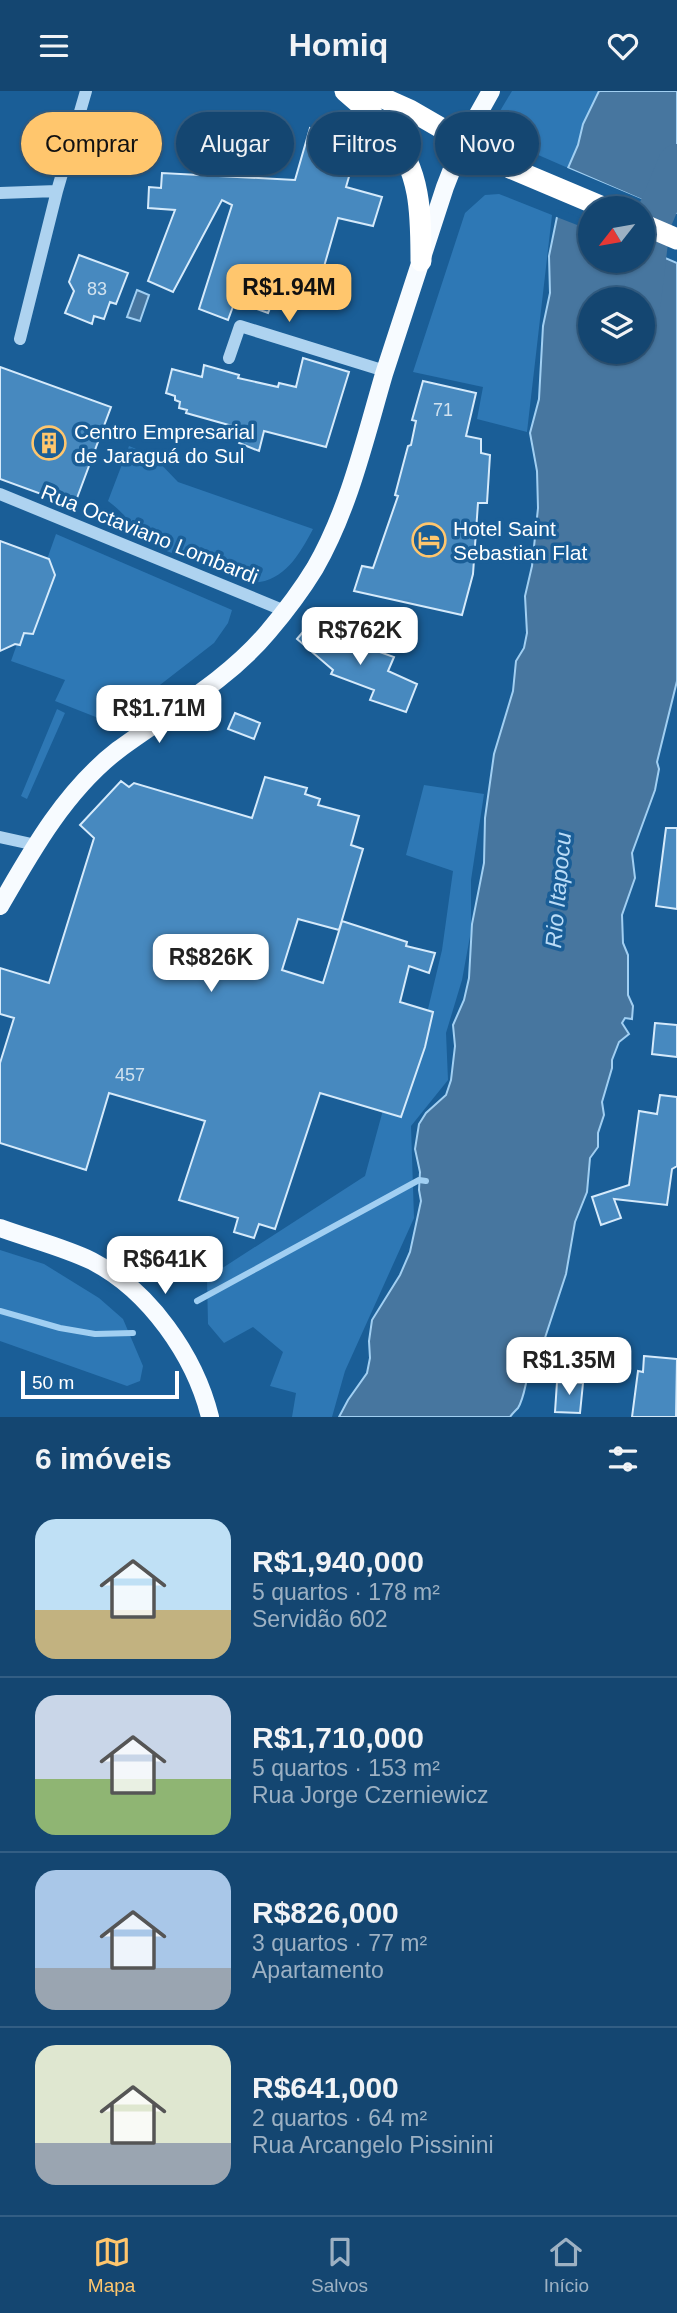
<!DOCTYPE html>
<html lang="pt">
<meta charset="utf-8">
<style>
body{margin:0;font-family:Arial,sans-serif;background:#1d4d76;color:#f1f3f6;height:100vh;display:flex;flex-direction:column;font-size:26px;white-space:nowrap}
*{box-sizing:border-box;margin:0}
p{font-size:23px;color:#9db1c3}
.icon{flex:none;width:38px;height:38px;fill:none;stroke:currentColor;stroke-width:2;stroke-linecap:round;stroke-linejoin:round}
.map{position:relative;height:1326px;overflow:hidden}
.drawer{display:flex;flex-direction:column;background:#144671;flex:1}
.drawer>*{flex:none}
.hud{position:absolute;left:21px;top:21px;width:635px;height:63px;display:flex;gap:14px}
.needle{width:46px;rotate:239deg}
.tools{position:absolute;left:578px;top:105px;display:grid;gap:14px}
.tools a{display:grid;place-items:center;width:77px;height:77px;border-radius:50%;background:#144671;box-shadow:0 2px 5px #0004,0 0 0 2px #335e84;font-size:35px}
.scale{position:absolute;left:21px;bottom:18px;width:158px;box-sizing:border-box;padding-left:7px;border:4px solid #fff;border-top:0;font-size:19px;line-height:24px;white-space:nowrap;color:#fff;-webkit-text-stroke:5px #1a5e97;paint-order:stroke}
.price{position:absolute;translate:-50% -60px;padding:0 16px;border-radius:14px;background:#fff;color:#222;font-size:23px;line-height:46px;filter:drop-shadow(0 2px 4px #0008)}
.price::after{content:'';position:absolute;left:50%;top:42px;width:21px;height:16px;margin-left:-10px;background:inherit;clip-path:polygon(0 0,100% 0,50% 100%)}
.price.selected{background:#ffc66d;color:#111}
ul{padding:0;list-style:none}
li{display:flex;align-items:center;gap:21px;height:175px;padding:0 35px}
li+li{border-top:2px solid #335e84}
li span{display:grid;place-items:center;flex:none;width:196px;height:140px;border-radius:21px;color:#555}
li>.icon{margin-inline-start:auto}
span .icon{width:84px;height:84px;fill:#fffc;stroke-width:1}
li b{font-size:30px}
h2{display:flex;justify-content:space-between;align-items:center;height:84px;padding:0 35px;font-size:30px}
.tag{padding:0 24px;border-radius:32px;background:#144671;box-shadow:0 2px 5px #0004,0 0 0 2px #335e84;font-size:24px;line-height:63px}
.tag.selected{background:#ffc66d;color:#111}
header{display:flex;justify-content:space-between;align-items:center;height:91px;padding:0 35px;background:#144671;font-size:32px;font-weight:700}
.tab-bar{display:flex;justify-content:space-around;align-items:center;height:98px;border-top:2px solid #335e84;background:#144671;font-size:19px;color:#9db1c3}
.tab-bar a{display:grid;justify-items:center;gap:4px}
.tab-bar .selected{color:#ffc66d}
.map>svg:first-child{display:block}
.green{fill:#2e78b5}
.water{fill:#47769f;stroke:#a1cff2;stroke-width:2;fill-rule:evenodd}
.pier{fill:#1a5e97}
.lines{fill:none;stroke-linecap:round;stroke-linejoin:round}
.stream{stroke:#a1cff2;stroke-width:6}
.river{stroke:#47769f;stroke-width:38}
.building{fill:#4789bf;stroke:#d5eafb;stroke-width:2}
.minor{stroke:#aed3f0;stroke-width:12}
.major{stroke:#f7fbff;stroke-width:18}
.highway{stroke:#fff;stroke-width:21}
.labels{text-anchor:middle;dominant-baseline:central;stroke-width:7;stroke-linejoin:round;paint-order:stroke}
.number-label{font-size:18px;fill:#d1e2ef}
.poi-label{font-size:21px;fill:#fff;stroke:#1a5e97;text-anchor:start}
.street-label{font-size:21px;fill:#fff;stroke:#1a5e97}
.water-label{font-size:23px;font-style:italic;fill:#badcf7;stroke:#1a5e97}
</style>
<header><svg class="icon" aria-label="menu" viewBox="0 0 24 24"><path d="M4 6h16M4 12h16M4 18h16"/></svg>Homiq<svg class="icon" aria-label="heart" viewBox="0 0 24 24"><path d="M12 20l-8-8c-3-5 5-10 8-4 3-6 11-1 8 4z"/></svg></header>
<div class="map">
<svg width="677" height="1326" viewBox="0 0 677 1326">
<rect width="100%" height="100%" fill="#1a5e97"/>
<!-- green -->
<path class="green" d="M512,0H599L583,33L578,54L568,77L520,56L504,40L500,20Z
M499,103L552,124L527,341L477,328L483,296L413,281L465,122L485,104Z
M129,355L153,365L178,391L313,438C298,466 283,493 247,492L139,449C132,432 123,421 108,410Z
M56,443L232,519L228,532L214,552L111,632L55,610L65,589L11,570Z
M57,618L65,622L27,708L21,705Z
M424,694L484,703L471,789V840L462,889L446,942L448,989L411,1035L414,1127L345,1280L332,1326H292L296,1302L270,1295L283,1261L253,1236L224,1252L208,1233L207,1187L365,1085L383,1019L415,973L442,859L453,780L406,764Z
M0,1159L44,1173L99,1207L123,1228L143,1275L140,1290L127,1295L0,1250Z"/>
<!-- water -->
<path class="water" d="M599,0H677V124L568,77L578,54L583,33Z
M558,121L590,135V170H642V157L677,172V590L657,671L659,678L655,699L632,762L635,787L622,824L623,852L628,864V904L633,915L632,928L625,927L622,932L629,943L619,951L612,969V977L602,1011L604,1024L598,1042V1056L590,1067L587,1101L575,1131L566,1183L540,1262C524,1276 528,1301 518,1317C515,1320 512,1323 510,1326H339L348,1309L367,1282L370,1267L369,1250L372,1229L400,1184L410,1161L421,1110L419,1099L420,1081L415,1058L419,1033L426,1022L446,1004L451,989L455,955L453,934L464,909L469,887L472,833L484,772L485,727L494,663L513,600L516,570L524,557L527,542L525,505L532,475L538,417L537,380L530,342L539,308L543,235L550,202L549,165ZM590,208H642V261H590Z
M137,199L149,204L140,230L127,226Z"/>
<!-- pier -->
<path class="pier" d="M565,76L677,123V127L567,80Z
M559,118L590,131V139L554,125L555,119Z"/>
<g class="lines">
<!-- stream -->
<path class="stream" d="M197,1210L419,1089L426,1090
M0,1220L60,1237L95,1243L133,1242"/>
<!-- river -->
<path class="river" d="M642,210L651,134L677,72"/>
</g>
<!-- building -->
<path class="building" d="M310,37L359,51L346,96L382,106L373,135L338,127L317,200L304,196L302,203L279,196L268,222L235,210L228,229L199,218L232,114L222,109L173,201L148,190L175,119L148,117L149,96L161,97L162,82L295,89Z
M79,164L128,182L116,213L110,211L104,228L94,225L92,233L65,222L74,200L69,191Z
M303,267L349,281L326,356L264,340L259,360L239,352L243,338L186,322L187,319L179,317L180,311L175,309V305L166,302L172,278L202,286L204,274L239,284L238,287L278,296L279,292L296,296Z
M0,276L111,316L74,415L0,388Z
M423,290L476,302L466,345L481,348V362L490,364L487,412H478L473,483L462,524L354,500L362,475L373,477L398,405L395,404L408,355L411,354L416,330L412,329Z
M0,450L49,468L55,484L33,543L24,542L20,554L15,553L0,560Z
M313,529L329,543L394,566L388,580L417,593L406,621L370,609L374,599L331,583L333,579L297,548Z
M235,622L260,632L254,648L228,638Z
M265,686L307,697L305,703L320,708L318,714L359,725L351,754L363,758L339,839L298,828L282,879L323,892L342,830L407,851L406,855L435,862L429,882L409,875L400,911L433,921L425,956L401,1026L320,1002L275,1138L259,1133L254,1147L234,1141L238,1127L179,1109L205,1030L109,1002L86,1079L0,1052V972L14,927L0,923V877L49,892L94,747L80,734L121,690L129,696L134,692L252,727Z
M666,737H677V818L656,815Z
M655,932L677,934V966L652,963Z
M660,1004L677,1006V1075L672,1078L667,1114L614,1108L621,1127L601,1134L592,1106L629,1094L639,1020L657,1023Z
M644,1265L677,1268L676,1326H632L638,1280L643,1281Z
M557,1291L583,1292L580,1322L555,1321Z"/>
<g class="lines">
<!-- minor -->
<path class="minor" d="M0,102L57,100
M20,248L57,100L86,0
M229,267L240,235L385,280
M0,403L285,520
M0,746L36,754"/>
<!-- major -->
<path class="major" d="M0,815C32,759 66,699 118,659C168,622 227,590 268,541C285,521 301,500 315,477C349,418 365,348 384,283C404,221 425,159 445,96L463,50L491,0
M0,1137C30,1148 63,1156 92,1170C149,1199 195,1265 210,1326"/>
<!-- highway -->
<path class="highway" d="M345,0C360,13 376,26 389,41C421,79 421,123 421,170
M367,0L410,19L510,77L605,117
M642,133L677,148"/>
</g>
<!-- icons -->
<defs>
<symbol id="building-ring" viewBox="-11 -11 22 22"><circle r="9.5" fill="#1a5e97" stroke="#ffc66d" stroke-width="1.5"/><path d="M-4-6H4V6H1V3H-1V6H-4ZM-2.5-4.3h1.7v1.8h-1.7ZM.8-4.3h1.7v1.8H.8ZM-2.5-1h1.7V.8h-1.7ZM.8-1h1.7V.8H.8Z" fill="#ffc66d"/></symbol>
<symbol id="hotel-ring" viewBox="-11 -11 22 22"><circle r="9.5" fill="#1a5e97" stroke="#ffc66d" stroke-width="1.5"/><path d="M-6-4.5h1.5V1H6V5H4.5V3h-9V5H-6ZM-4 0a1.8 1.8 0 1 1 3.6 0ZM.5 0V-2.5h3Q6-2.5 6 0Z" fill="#ffc66d"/></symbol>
</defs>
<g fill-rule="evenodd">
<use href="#building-ring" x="30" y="333" width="38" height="38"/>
<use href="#hotel-ring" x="410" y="430" width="38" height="38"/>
</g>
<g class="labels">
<!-- number labels -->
<g class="number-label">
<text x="97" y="198">83</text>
<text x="443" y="319">71</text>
<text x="130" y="984">457</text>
</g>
<!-- poi labels -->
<g class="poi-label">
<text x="74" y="340">Centro Empresarial<tspan x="74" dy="24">de Jaraguá do Sul</tspan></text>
<text x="453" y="437">Hotel Saint<tspan x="453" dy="24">Sebastian Flat</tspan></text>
</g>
<!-- street labels -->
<g class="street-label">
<text transform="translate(150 443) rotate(22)">Rua Octaviano Lombardi</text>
</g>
<!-- water labels -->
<g class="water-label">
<text transform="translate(558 799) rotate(-85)">Rio Itapocu</text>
</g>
</g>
</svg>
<div class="tools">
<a><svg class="needle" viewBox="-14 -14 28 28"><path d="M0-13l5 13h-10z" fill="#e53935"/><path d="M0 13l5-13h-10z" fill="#9db1c3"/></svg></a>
<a><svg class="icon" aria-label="layers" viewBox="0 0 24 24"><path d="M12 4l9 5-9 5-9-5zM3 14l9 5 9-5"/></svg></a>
</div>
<div class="scale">50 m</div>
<b class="price selected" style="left:289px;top:233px">R$1.94M</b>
<b class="price" style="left:360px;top:576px">R$762K</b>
<b class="price" style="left:159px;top:654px">R$1.71M</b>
<b class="price" style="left:211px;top:903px">R$826K</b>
<b class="price" style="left:165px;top:1205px">R$641K</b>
<b class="price" style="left:569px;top:1306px">R$1.35M</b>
<div class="hud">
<a class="tag selected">Comprar</a>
<a class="tag">Alugar</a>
<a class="tag">Filtros</a>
<a class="tag">Novo</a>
</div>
</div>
<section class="drawer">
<h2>6 imóveis<svg class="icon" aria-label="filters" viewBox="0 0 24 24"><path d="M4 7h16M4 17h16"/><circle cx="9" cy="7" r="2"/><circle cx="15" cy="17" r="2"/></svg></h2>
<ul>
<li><span style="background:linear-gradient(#bfe0f5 65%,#c2b280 0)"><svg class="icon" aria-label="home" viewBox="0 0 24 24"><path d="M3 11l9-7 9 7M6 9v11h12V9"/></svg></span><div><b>R$1,940,000</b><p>5 quartos · 178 m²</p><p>Servidão 602</p></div></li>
<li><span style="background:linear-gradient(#c9d6e8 60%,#8fb573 0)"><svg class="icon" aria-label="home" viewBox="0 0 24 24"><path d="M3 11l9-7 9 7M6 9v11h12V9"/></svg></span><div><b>R$1,710,000</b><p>5 quartos · 153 m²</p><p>Rua Jorge Czerniewicz</p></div></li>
<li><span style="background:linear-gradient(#a9c7e8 70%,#9aa5b1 0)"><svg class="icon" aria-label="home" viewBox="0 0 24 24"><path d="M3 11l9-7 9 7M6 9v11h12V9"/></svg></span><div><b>R$826,000</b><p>3 quartos · 77 m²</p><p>Apartamento</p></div></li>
<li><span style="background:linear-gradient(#dfe7d0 70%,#9aa5b1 0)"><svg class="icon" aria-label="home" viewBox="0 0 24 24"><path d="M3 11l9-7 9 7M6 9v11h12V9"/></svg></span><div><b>R$641,000</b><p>2 quartos · 64 m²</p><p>Rua Arcangelo Pissinini</p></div></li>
</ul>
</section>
<nav class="tab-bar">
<a class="selected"><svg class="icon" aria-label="map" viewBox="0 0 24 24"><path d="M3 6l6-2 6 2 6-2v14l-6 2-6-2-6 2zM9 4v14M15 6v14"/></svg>Mapa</a>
<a><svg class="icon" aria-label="saved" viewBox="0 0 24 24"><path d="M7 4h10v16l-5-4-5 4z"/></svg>Salvos</a>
<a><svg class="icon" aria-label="home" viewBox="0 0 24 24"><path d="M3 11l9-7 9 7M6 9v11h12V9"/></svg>Início</a>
</nav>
